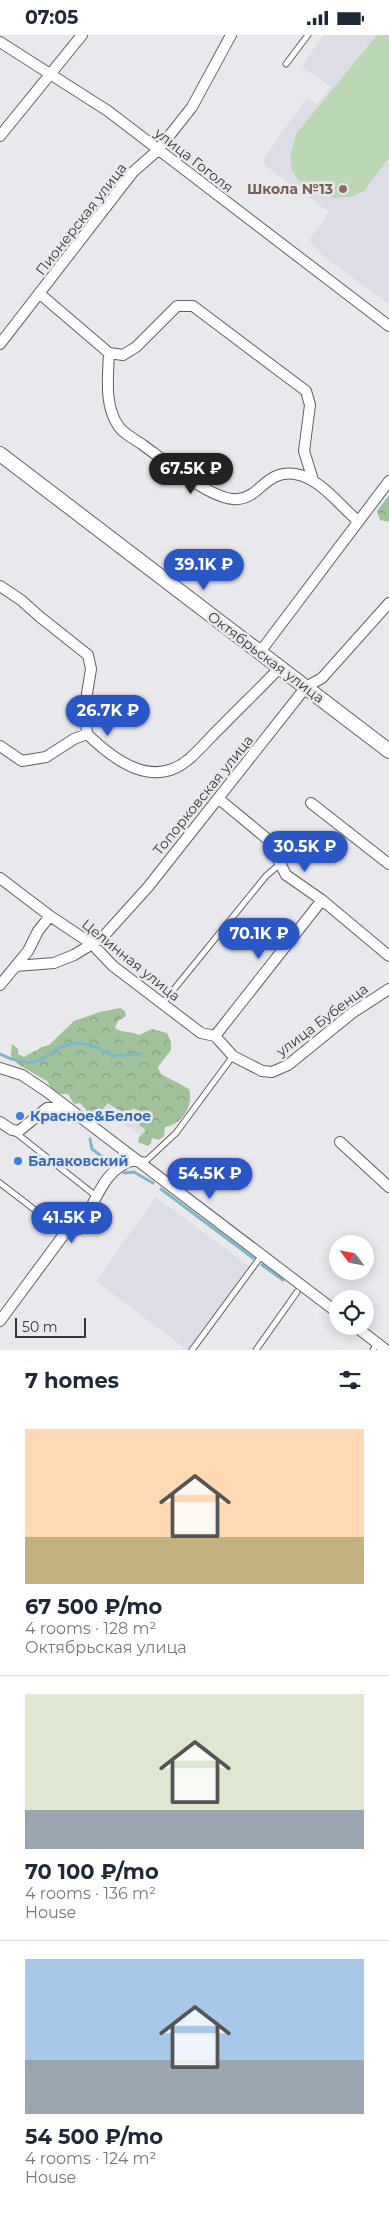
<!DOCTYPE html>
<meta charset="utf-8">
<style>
body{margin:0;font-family:Montserrat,sans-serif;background:#f6f6f7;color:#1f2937;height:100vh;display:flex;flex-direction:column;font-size:19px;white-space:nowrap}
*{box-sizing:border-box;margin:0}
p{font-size:16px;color:#747a83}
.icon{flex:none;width:28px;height:28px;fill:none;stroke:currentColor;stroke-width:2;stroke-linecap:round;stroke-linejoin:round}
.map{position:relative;height:1315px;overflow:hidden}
.drawer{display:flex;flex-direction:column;background:#fff;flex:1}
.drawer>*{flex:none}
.needle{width:32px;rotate:302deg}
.tools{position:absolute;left:329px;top:1200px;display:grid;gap:10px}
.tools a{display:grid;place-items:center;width:45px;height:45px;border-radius:50%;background:#fff;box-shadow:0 2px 12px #0003;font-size:25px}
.scale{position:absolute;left:15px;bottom:12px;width:71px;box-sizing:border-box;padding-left:5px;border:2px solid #373738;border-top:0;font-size:14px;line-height:18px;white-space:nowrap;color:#373738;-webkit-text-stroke:4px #e9e9ed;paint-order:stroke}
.price{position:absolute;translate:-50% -42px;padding:0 11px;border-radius:18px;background:#2b56c5;color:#fff;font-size:16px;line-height:32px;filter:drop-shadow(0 1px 2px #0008)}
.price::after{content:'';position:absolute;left:50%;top:30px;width:15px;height:11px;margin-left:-8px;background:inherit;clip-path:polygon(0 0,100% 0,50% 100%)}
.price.selected{background:#222;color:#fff}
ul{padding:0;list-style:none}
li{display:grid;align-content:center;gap:10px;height:265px;padding:0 25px}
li+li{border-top:1px solid #e0e1e3}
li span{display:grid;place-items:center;height:155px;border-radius:0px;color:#555}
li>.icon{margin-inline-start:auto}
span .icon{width:90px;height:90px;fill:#fffc;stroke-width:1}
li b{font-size:21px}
h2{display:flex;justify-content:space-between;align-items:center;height:60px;padding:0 25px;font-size:21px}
.status{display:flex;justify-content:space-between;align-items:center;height:35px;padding:0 25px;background:#fff;direction:ltr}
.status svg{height:14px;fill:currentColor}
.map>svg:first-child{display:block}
.built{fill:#dddde8}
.grass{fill:#bcd7b6}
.forest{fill:url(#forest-crowns)}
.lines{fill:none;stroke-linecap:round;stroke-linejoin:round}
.stream{stroke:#7eb7c9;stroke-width:3}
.lane-casing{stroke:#616164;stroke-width:7}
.street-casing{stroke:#616164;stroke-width:12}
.secondary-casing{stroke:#616164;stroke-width:16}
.lane{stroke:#fff;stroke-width:5}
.street{stroke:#fff;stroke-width:10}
.secondary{stroke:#fff;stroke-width:14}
.education-dot{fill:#8d6e63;stroke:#e9e9ed;stroke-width:2}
.shop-dot{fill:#3f7fe0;stroke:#e9e9ed;stroke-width:2}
.labels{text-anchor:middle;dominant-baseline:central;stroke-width:5;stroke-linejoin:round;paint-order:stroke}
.street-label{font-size:14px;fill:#373738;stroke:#e9e9ed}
.education-label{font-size:14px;font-weight:bold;fill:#785e54;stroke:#e9e9ed;text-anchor:end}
.shop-label{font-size:14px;font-weight:bold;fill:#366cbe;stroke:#e9e9ed;text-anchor:start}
</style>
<div class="status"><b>07:05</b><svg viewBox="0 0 49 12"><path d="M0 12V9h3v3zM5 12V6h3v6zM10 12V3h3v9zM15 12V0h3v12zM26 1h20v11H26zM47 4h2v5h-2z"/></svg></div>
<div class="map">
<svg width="389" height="1315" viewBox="0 0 389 1315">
<defs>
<pattern id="forest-crowns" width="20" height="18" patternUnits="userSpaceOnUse" patternTransform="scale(1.25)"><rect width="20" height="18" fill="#a1c19a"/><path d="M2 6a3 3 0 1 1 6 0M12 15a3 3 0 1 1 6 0" fill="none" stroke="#849e7f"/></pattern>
</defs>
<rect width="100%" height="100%" fill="#e9e9ed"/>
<!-- built -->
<path class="built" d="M323,0H389V269L324,222L309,205L329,177L266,131L263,125L307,62L317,69L331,52L302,32Z
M108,1068L133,1073L145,1080L146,1095L142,1101L103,1076Z
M156,1162L254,1235L196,1315H187L96,1246Z"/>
<!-- grass -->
<path class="grass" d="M377,0H389V123L364,156L351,162L337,163L319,159L308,153L298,145L292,135L290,122L296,99Z"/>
<!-- forest -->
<path class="forest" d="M389,460V487L380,485L377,476Z
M120,973L125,976L126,981L118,986L115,993C122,998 131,996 139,1000L152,994L167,998L171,1007V1015L158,1032L161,1039L189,1054C194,1069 183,1089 165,1092L164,1101L159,1105L152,1103L151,1108L148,1111L138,1107L139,1102L146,1095L139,1090L145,1080L133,1073L128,1081L108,1068L98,1080H91L80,1068L74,1069L68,1059H61L52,1054L47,1046L19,1030L11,1021L12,1009L18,1014V1019L24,1022L42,1012L49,1010L74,986L100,977Z"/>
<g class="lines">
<!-- stream -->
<path class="stream" d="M0,1019C10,1024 27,1030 37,1026C46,1023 53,1016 61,1012C78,1004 97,1010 111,1021L141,1019
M90,1104L92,1114L112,1129
M124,1138L134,1137L153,1148
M161,1154L253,1223
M262,1230L283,1245"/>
<defs>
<path id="lane" d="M286,29L308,0
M162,969L266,841L280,829
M16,1098L96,1161
M138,1125H147L176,1098L233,1021
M0,1148L65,1198
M192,1315L262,1220
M256,1315L297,1257
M373,1315L377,1309"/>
<path id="street" d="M0,7L108,76L389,291
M0,101L82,0
M40,259L109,318L123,320L136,312L177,271H193L306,356L310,370L304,416L313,445
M0,309L133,137L158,115L192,72L231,0
M109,318C108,342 104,371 119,392C124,399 136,405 143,410C164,425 213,467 238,464C261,462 265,435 295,439C320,443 339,470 358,486
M0,551L21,565L40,582L88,620L91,634L85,671L87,699C114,725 153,755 189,724C200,715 210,702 221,692C240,672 261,653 280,632
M260,617L389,446
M0,711L22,726L46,722L74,704L87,699
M219,764L277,812V822L286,840L322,865L389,921
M311,768L389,829
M0,843L50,881L92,909L113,931L201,998L215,1001L233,1021L262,1036L272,1037L288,1030L352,978L389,954
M16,931L54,928L74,920L102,903L148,852L306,652L322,643L389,568
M0,950L28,916L38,896L50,881
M215,1001L322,865
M0,1033L22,1040L46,1056L338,1278
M0,1087L12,1095L19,1096L47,1073H67
M340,1107L389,1152
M0,1286L65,1198L79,1194C96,1169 102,1133 135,1125
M355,1291L386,1315"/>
<path id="secondary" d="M0,419L389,716"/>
</defs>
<!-- lane casing -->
<use href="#lane" class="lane-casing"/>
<!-- street casing -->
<use href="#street" class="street-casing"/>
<!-- secondary casing -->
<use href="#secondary" class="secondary-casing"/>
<!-- lane -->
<use href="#lane" class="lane"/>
<!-- street -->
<use href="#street" class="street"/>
<!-- secondary -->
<use href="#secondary" class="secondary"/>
</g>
<!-- markers -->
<circle class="education-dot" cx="343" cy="154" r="5"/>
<g class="shop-dot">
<circle cx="20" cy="1081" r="5"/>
<circle cx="18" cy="1126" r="5"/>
</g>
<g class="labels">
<!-- street labels -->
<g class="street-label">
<text transform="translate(194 125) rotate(38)">улица Гоголя</text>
<text transform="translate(81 184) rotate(-52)">Пионерская улица</text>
<text transform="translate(266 622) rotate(37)">Октябрьская улица</text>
<text transform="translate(203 760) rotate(-51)">Топорковская улица</text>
<text transform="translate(131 925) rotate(39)">Целинная улица</text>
<text transform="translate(322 985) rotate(-37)">улица Бубенца</text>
</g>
<!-- education labels -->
<g class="education-label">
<text x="333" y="154">Школа №13</text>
</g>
<!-- shop labels -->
<g class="shop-label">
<text x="30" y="1081">Красное&amp;Белое</text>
<text x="28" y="1126">Балаковский</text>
</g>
</g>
</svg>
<div class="tools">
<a><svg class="needle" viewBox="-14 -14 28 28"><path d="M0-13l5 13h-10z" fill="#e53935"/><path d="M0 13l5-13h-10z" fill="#747a83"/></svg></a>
<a><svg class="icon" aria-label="locate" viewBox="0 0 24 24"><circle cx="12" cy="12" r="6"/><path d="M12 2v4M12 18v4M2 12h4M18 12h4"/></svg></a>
</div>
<div class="scale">50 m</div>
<b class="price selected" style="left:191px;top:460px">67.5K ₽</b>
<b class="price" style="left:204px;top:556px">39.1K ₽</b>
<b class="price" style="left:108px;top:702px">26.7K ₽</b>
<b class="price" style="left:305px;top:838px">30.5K ₽</b>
<b class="price" style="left:259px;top:925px">70.1K ₽</b>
<b class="price" style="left:210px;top:1165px">54.5K ₽</b>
<b class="price" style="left:72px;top:1209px">41.5K ₽</b>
</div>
<section class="drawer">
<h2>7 homes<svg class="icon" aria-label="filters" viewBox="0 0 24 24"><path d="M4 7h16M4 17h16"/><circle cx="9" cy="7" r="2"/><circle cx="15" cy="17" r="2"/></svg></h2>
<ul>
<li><span style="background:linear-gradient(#ffd9b3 70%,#c2b280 0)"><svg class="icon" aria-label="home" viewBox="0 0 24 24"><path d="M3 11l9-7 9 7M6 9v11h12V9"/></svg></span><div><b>67 500 ₽/mo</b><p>4 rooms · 128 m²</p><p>Октябрьская улица</p></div></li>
<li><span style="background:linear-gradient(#dfe7d0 75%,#9aa5b1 0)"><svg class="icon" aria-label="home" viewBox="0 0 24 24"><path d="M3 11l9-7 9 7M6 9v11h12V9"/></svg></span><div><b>70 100 ₽/mo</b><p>4 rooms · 136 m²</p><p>House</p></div></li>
<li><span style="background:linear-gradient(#a9c7e8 65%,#9aa5b1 0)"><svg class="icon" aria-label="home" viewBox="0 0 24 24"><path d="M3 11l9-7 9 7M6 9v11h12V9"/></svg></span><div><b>54 500 ₽/mo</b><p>4 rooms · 124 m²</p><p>House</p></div></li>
</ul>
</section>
